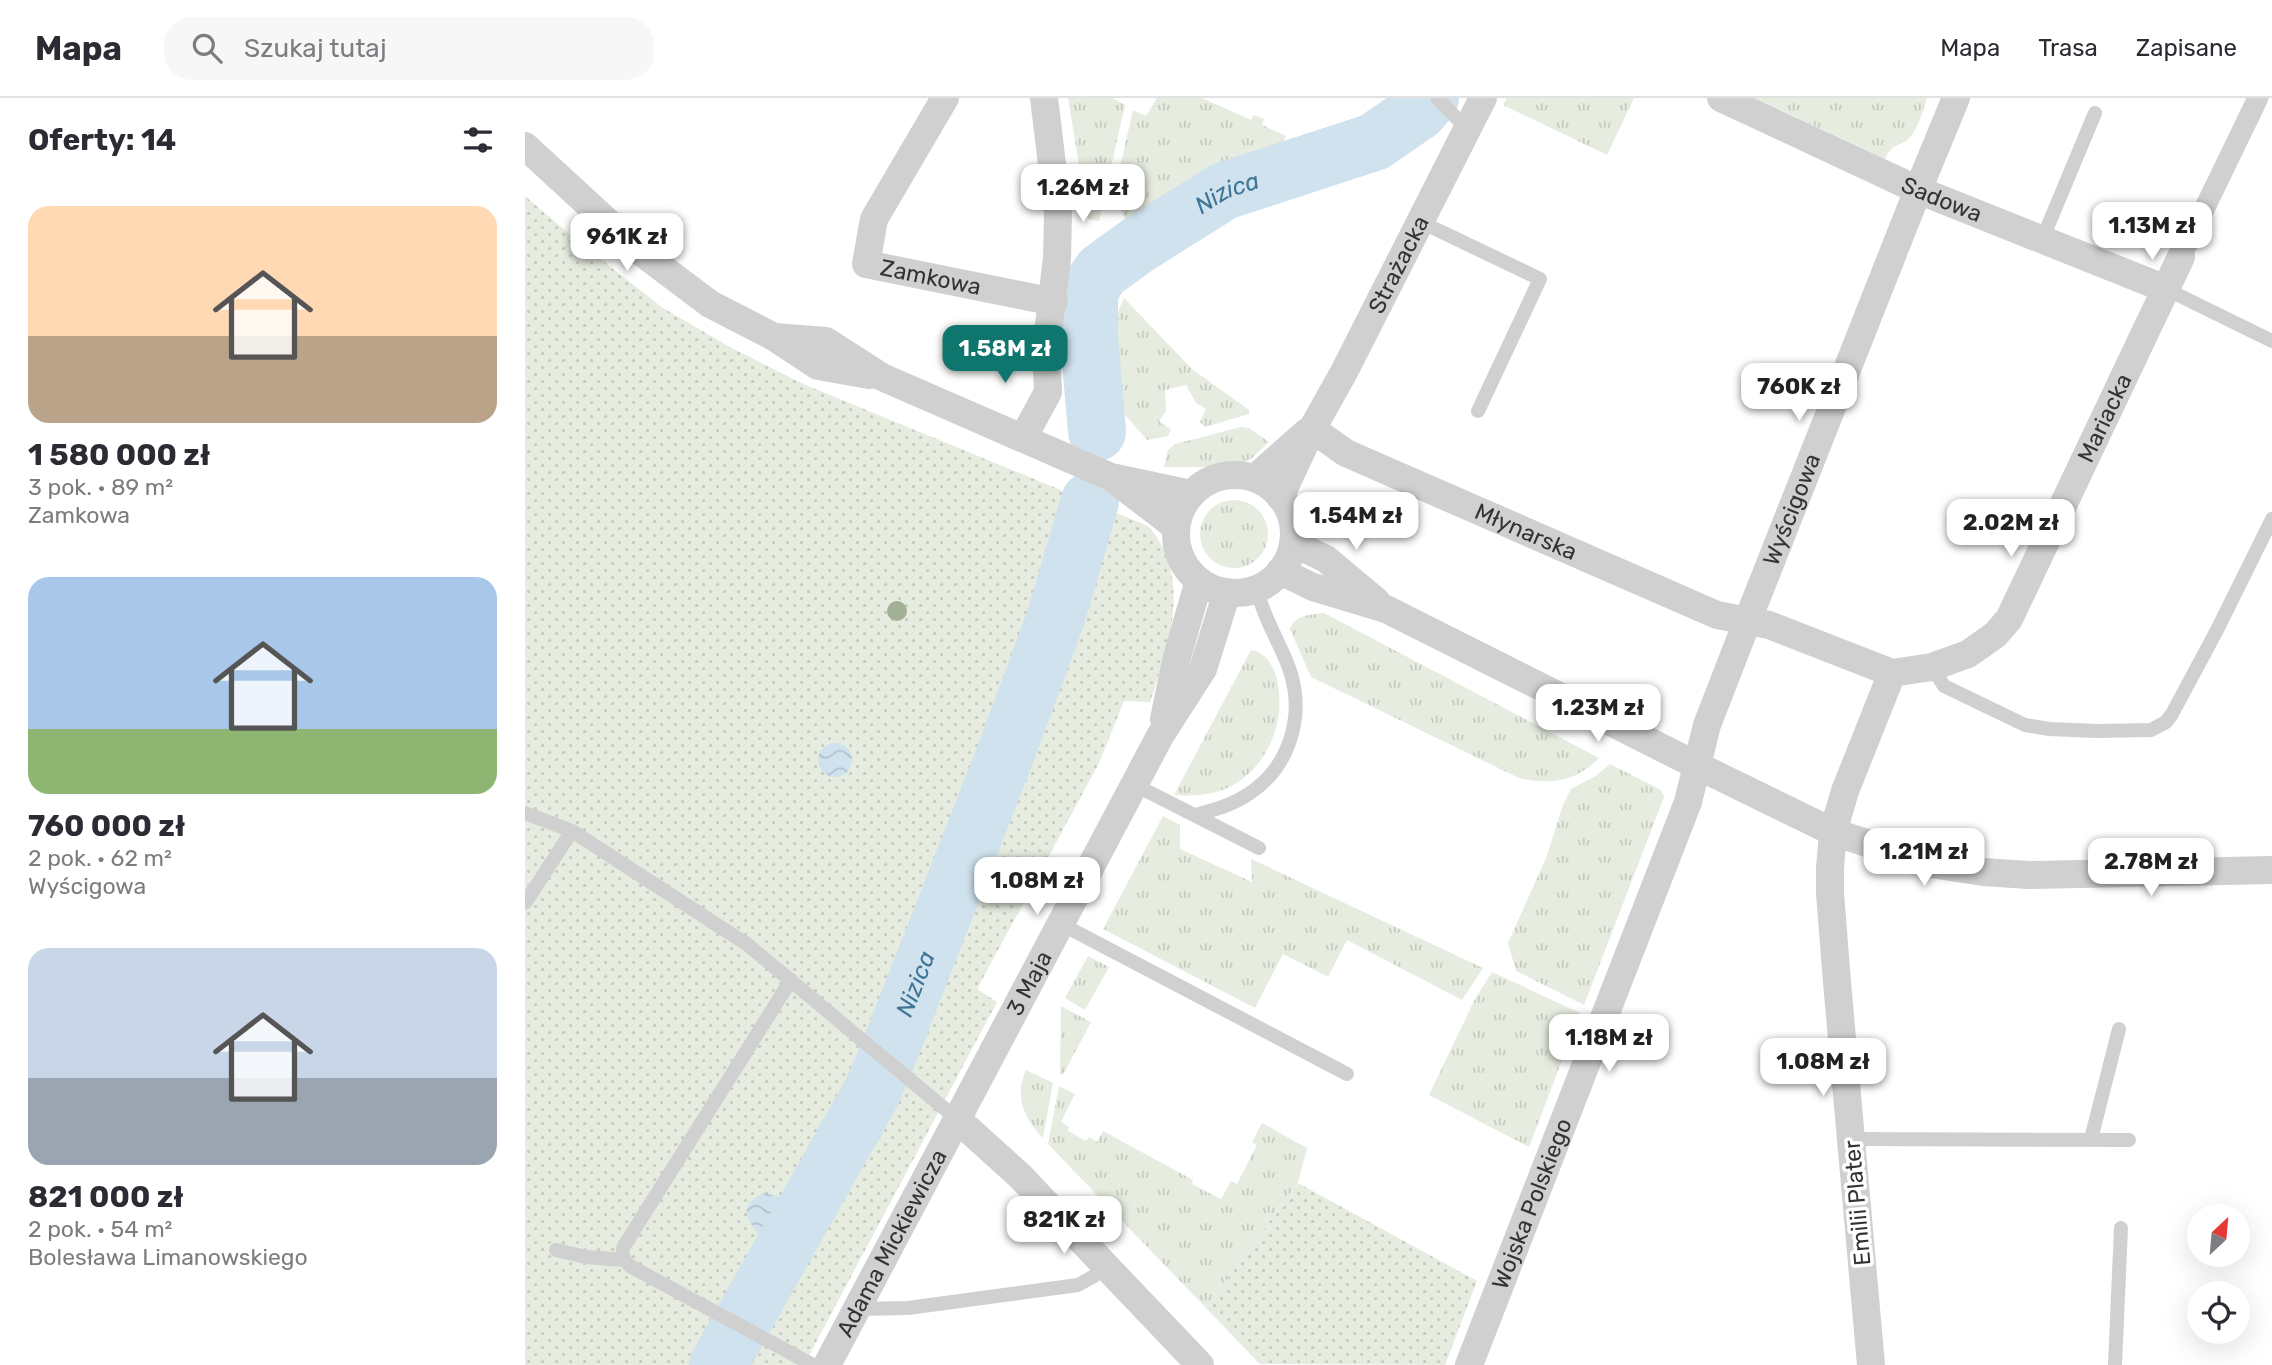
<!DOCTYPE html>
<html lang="pl">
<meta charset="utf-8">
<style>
body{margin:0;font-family:Rubik,sans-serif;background:#f7f7f7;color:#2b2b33;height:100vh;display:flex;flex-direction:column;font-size:26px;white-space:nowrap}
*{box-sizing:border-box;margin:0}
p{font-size:23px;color:#7c7c81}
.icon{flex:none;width:38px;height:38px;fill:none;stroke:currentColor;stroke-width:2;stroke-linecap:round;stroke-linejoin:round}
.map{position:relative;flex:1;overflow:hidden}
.sheet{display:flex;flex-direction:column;background:#fff;width:525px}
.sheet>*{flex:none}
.needle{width:46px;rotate:26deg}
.fabs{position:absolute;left:1662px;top:1106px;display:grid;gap:14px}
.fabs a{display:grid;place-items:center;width:63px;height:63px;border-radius:50%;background:#fff;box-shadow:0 7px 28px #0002;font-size:35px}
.price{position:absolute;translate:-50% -60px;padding:0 16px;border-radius:14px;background:#fff;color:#222;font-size:23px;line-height:46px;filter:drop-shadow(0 2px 4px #0008)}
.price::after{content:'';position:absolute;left:50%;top:42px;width:21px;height:16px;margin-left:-10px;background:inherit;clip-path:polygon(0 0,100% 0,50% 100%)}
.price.current{background:#0f766e;color:#fff}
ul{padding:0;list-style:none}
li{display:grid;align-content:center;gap:14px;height:371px;padding:0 28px}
li span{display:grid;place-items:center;height:217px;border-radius:21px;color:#555}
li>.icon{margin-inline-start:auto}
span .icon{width:126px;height:126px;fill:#fffc;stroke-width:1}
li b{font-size:30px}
h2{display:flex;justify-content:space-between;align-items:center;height:84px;padding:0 28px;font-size:30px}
header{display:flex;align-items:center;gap:42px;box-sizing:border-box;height:98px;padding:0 35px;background:#fff;border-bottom:2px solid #e1e1e2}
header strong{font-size:33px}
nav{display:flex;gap:38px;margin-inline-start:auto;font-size:24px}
.search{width:490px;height:63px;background:#f7f7f7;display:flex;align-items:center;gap:18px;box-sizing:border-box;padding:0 24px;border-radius:28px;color:#7c7c81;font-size:26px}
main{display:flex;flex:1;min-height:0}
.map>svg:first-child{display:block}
.grass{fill:url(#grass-tufts)}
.park{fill:url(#park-dots)}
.water{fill:url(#water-waves)}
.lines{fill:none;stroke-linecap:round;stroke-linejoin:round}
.river{stroke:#cfe2ee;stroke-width:58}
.service{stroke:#d0d0d0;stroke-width:14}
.pedestrian{stroke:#d0d0d0;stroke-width:21}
.minor{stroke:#d0d0d0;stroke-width:28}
.tree{fill:#a2b095}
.labels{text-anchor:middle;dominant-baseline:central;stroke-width:7;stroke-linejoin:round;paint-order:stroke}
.street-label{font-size:23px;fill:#333;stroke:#fff}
.water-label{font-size:24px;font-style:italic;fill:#3f7597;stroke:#fff}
</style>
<header>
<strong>Mapa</strong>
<div class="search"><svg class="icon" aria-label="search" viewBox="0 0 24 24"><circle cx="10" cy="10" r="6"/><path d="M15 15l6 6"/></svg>Szukaj tutaj</div>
<nav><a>Mapa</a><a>Trasa</a><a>Zapisane</a></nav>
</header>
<main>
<section class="sheet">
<h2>Oferty: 14<svg class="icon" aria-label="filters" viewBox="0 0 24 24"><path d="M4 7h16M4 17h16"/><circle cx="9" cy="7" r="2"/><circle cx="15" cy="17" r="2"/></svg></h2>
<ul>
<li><span style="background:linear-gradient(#ffd9b3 60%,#b9a48a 0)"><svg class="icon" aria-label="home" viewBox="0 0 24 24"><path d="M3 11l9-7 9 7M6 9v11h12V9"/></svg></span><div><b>1 580 000 zł</b><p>3 pok. · 89 m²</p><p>Zamkowa</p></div></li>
<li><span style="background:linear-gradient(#a9c7e8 70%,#8fb573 0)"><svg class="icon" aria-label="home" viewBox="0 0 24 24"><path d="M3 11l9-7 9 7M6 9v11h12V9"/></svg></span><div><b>760 000 zł</b><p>2 pok. · 62 m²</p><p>Wyścigowa</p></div></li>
<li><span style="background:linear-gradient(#c9d6e8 60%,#9aa5b1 0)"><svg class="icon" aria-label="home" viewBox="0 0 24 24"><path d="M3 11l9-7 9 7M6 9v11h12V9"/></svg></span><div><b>821 000 zł</b><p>2 pok. · 54 m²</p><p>Bolesława Limanowskiego</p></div></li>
</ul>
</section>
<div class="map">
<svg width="1747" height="1267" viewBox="0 0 1747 1267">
<defs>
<pattern id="grass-tufts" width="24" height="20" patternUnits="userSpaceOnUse" patternTransform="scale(1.75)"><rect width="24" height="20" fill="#e6ecdf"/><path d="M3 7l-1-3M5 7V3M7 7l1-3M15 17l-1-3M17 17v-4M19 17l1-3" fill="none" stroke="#c6cbc0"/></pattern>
<pattern id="park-dots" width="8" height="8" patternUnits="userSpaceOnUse" patternTransform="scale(1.75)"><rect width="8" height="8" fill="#e6ecdf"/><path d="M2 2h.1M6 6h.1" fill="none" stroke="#c6cbc0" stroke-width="1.8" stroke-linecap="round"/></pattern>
<pattern id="water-waves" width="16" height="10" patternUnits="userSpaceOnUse" patternTransform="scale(1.75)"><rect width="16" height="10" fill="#cfe2ee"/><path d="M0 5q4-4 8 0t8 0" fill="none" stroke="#b2c2cd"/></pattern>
</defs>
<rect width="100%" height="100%" fill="#fff"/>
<!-- grass -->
<path class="grass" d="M543,0H587L600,7L574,123L563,121Z
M632,0H677L726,22L729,17L739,21L737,27L761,38L749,66L696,83L606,137L595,108L587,104L608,12L621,18Z
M982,0H1109L1082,57L978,7Z
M1230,0H1402C1398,12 1394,28 1386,38C1375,51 1369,42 1360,61Z
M599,200L667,271L724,312V316L680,329L675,324L681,311L671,305L661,287L640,292L641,313L634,323L646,332L643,338L622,342L595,311L589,223Z
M716,329L724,330L744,344L726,361L706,369H639L643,352L650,346Z
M675 436a34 34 0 1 1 68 0a34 34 0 1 1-68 0Z
M799,515L1074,660C1051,684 1026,687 994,680L786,579L765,531C771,516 785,517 799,515Z
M726,552C740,554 747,566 751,578C761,612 749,655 721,678C701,696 675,699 649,697Z
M1085,666L1136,692L1139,699L1059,907L991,873L983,845L1021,760L1038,707L1046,691L1069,679Z
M638,718L655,727V751L727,784L726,761L958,870L937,902L822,842L803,879L758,856L730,910L578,831Z
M563,858L584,869L560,912L540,900Z
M967,874L1055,915L1004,1049L904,997L950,901Z
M536,908L566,924L538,977L535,976Z
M501,972L528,985L518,1040C499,1021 489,998 501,972Z
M534,988L550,996L536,1024L544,1029L543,1033L561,1043L564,1039L572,1044L578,1033L668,1082L667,1086L696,1101L706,1083L712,1086L732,1047L727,1044L737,1025L782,1050L773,1085L681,1210L523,1046Z"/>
<!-- park -->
<path class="park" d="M0,98L55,145L138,210L205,249L276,285L623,428C668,478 644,548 625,604L599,603L574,665L452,891L472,904L279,1267H0Z
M773,1085L952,1183L920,1267L735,1266L681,1210Z"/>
<!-- water -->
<path class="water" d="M293 662a17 17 0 1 1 34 0a17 17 0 1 1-34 0Z
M239,1095L283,1106L255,1156C239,1140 199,1112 239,1095Z"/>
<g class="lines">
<!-- river -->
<g class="river">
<path id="s1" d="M572,334L564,240V198L568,186L577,173L613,147L699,93L849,44L894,13L905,0"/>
<path id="s2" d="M193,1267L347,994L366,949L479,660L531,519L565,403"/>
</g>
<!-- service -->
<path class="service" d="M912,0L941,30
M896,124L1015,181L953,313
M1517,142L1570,15
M1641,191L1747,243
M1407,569L1419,588L1500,627L1524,631L1572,633L1626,632L1641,624L1647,616L1692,532L1747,421
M610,687L734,750
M0,715L47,733L223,847L432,1021
M670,717C689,712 708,707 725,695C764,669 779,620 766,576C762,562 755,549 749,536C742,522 736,506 731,491
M0,805L47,733
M536,826L822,976
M266,882L99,1148C96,1157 98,1161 105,1168L288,1267
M1326,1041L1604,1042
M1566,1041L1594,931
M31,1152L61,1159L99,1162
M332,1211L383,1210L553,1187L569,1178L581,1166
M1590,1267L1596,1130"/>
<!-- pedestrian -->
<path class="pedestrian" d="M1656,159L1733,0"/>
<!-- minor -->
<g class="minor">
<path id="s3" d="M420,0L349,121L341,166L529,204"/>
<path id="s4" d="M1196,0L1393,92L1641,191"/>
<path d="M0,48L112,151L185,206L249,239L293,268L344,277"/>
<path d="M249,239L301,243L357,279L586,379L666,396"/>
<path id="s5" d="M787,331L821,355L1192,517L1244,527L1367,575L1407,569L1443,556L1470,537L1484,521L1656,159"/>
<path d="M498,340L523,294L521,251L532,160L533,116L519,0"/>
<circle cx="710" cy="436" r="59"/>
<path d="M730,380L782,334"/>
<path d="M591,383L651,429"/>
<path id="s6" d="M755,399L787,331L819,274L958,0"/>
<path d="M768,445L801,461L851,503"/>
<path d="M755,473L788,489L861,511L1173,668L1308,734L1406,766L1458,774L1504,777L1747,772"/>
<path d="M639,621L652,559L674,483"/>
<path d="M432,1021L495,1078L675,1267"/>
<path id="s7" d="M302,1267L635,638L678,571L702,494"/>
<path id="s8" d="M944,1267L1163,704L1182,627L1222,524L1393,92L1431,0"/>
<path d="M1346,1267L1312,884L1305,795V770L1308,734L1320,693L1367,575"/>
</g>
</g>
<!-- trees -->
<circle class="tree" cx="372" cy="513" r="10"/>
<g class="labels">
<!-- street labels -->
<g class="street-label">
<text stroke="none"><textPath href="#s4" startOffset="243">Sadowa</textPath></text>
<text stroke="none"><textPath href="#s6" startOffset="261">Strażacka</textPath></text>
<text stroke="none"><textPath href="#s3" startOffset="252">Zamkowa</textPath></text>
<text stroke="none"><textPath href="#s5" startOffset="987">Mariacka</textPath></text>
<text stroke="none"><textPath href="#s8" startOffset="915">Wyścigowa</textPath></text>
<text stroke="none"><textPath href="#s5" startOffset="238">Młynarska</textPath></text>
<text stroke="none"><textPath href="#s7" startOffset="432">3 Maja</textPath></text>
<text stroke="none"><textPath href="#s8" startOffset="173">Wojska Polskiego</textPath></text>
<text transform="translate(1332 1105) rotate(-95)">Emilii Plater</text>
<text stroke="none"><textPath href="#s7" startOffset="138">Adama Mickiewicza</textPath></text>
</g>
<!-- water labels -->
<g class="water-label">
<text stroke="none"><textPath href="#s1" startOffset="313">Nizica</textPath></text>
<text stroke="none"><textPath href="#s2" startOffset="430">Nizica</textPath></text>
</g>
</g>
</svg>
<div class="fabs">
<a><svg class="needle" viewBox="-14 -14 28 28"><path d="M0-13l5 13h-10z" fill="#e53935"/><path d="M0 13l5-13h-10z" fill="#7c7c81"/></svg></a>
<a><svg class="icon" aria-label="locate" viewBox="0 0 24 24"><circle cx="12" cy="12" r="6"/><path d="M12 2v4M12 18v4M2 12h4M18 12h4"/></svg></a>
</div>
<b class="price" style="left:558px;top:126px">1.26M zł</b>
<b class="price" style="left:1627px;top:164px">1.13M zł</b>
<b class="price" style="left:102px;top:175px">961K zł</b>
<b class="price current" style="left:480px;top:287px">1.58M zł</b>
<b class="price" style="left:1274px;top:325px">760K zł</b>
<b class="price" style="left:831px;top:454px">1.54M zł</b>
<b class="price" style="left:1486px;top:461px">2.02M zł</b>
<b class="price" style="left:1073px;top:646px">1.23M zł</b>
<b class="price" style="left:1399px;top:790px">1.21M zł</b>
<b class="price" style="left:1626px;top:800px">2.78M zł</b>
<b class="price" style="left:512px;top:819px">1.08M zł</b>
<b class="price" style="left:1084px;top:976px">1.18M zł</b>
<b class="price" style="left:1298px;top:1000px">1.08M zł</b>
<b class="price" style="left:539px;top:1158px">821K zł</b>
</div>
</main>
